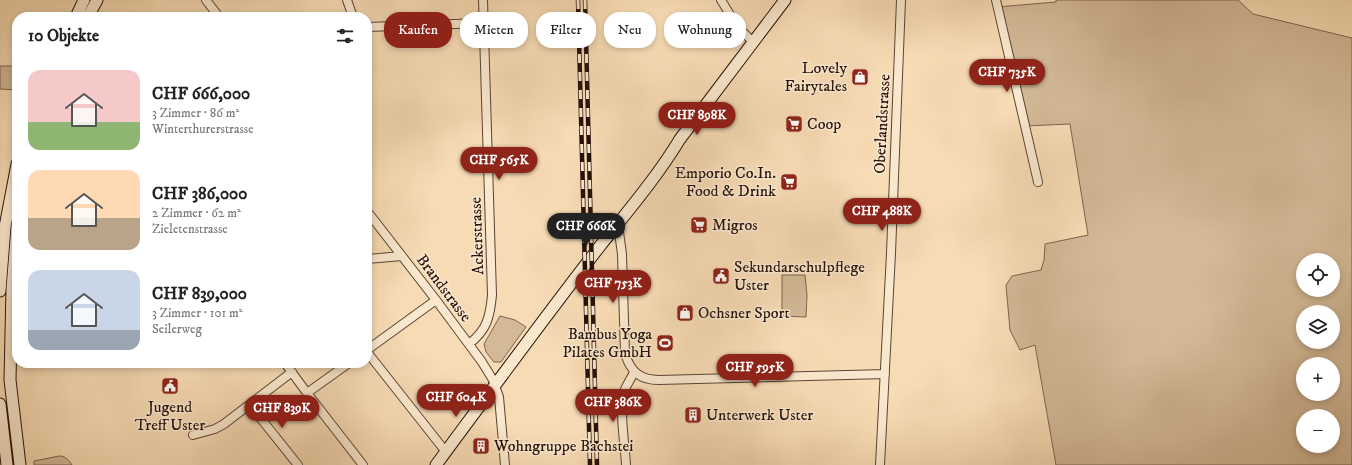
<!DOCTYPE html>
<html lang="de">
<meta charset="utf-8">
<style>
body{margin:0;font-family:"IM FELL DW Pica",serif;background:#f6f6f6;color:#222;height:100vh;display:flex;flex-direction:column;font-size:15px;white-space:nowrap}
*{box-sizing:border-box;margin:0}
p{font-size:13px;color:#767676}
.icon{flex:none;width:22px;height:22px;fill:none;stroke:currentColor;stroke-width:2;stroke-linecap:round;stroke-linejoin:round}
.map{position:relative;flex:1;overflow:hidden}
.side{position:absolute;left:12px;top:12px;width:360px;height:356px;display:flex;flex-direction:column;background:#fff;border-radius:16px;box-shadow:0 2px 6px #0003}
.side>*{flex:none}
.guide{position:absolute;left:384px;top:12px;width:380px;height:36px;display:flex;gap:8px}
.buttons{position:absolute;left:1296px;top:253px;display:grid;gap:8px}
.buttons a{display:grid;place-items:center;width:44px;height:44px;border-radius:50%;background:#fff;box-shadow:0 2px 6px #0003;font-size:20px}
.price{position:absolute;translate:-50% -34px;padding:0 9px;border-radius:14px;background:#8f2418;color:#fff;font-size:13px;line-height:26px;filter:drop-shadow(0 1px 2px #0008)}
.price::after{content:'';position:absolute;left:50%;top:24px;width:12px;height:9px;margin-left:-6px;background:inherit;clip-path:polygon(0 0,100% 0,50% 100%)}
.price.selected{background:#222;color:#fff}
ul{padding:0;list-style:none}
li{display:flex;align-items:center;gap:12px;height:100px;padding:0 16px}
li span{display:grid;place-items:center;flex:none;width:112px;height:80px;border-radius:12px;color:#555}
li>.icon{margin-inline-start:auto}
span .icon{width:48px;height:48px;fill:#fffc;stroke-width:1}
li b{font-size:17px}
h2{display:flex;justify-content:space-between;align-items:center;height:48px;padding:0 16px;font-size:17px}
.tag{padding:0 14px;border-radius:16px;background:#fff;box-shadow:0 2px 6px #0003;font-size:14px;line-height:36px}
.tag.selected{background:#8f2418;color:#fff}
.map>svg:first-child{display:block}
.green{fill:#d3b997;stroke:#7c6550;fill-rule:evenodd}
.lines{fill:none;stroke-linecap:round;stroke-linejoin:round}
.street-casing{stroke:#5a4434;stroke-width:10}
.secondary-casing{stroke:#261109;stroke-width:13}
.street{stroke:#fae8ce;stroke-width:8}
.secondary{stroke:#fae8ce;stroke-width:11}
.rail-casing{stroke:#261109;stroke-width:4.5}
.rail{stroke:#fae8ce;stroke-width:3;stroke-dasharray:9;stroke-linecap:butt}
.labels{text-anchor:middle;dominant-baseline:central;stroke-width:3;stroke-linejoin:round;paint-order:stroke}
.poi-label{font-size:16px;fill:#261109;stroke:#fae8ce;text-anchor:start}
.street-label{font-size:16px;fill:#261109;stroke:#fae8ce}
</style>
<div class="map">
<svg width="1352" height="465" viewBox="0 0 1352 465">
<rect width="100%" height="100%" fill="#f7dbb4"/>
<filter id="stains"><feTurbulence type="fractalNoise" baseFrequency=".005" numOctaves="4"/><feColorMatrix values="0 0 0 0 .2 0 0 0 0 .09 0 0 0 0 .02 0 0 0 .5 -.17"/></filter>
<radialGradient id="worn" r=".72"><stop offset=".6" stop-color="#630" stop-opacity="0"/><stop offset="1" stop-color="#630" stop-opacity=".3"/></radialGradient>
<!-- green -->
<path class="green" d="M1056,0H1238L1253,14L1352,38V465H1056L1035,345L1020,350L1010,330L1006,285L1012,276L1041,270L1044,260L1045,244L1088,235L1070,124L1025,126L997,7L1056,2ZM1303,260H1333V290H1303ZM1303,312H1333V342H1303ZM1303,364H1333V394H1303ZM1303,416H1333V446H1303Z
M0,66H17V90L0,89Z
M782,275H805L807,295L806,317L782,316Z
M500,316L515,320L526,327L501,362H494L486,352L484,344Z
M59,456C65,456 69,460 72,465H34V461Z"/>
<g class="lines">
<defs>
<path id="street" d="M206,0L219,17
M347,0L353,17
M721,0L737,26L753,42
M996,0L1038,182
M367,27L484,23
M367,211L436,300L482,362L493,380L499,397L505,465
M618,225L622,254L625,354C631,372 640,380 659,380L885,374
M367,259L402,256
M469,344C487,330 490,317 492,295L483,0
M367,350L436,300
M367,352L446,452
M285,363L307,393L363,465
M307,393L349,363
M250,405L298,465
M193,435L215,429L224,424L292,372
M626,465C625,444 619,412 624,392C626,385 631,379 634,372
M880,465L891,253L901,0"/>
<path id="secondary" d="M76,17L84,0
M88,17L97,0
M17,226L12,289L10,380L20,465
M0,291L5,227L17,164
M0,404L7,465
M436,465C490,392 544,318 600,246C628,211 657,177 680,139L785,0"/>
</defs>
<!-- street casing -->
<use href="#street" class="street-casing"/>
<!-- secondary casing -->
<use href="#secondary" class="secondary-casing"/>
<!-- street -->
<use href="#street" class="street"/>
<!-- secondary -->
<use href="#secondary" class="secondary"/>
<defs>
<path id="rail" d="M578,0L590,465
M585,0L597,465"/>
</defs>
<!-- rail casing -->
<use href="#rail" class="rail-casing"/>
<!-- rail -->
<use href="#rail" class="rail"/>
</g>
<!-- icons -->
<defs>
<symbol id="shop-square" viewBox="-11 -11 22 22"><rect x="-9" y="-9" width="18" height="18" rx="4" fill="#8f2418" stroke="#fae8ce"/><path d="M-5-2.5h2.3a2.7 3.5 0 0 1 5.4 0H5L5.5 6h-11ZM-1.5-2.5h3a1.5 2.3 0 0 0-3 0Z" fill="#fff"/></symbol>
<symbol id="supermarket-square" viewBox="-11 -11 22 22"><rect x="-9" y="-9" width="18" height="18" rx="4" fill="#8f2418" stroke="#fae8ce"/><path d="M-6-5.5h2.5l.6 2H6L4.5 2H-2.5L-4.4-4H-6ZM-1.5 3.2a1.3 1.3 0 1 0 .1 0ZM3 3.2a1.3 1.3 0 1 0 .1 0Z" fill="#fff"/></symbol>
<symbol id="civic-square" viewBox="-11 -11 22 22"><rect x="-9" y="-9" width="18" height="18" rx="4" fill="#8f2418" stroke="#fae8ce"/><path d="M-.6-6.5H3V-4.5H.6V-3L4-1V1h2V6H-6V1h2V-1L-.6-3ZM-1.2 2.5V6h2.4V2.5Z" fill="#fff"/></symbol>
<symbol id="stadium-square" viewBox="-11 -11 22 22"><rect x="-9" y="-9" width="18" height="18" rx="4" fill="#8f2418" stroke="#fae8ce"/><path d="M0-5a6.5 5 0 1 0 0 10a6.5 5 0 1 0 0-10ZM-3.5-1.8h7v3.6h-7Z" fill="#fff"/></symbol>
<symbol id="building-square" viewBox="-11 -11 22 22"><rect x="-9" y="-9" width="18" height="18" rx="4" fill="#8f2418" stroke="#fae8ce"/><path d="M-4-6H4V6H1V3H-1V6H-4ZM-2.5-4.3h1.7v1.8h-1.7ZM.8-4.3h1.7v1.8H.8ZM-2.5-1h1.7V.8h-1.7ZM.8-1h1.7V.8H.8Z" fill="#fff"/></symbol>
</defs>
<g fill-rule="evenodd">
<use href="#shop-square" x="850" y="67" width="20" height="20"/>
<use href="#supermarket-square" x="784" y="114" width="20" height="20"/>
<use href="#supermarket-square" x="779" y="172" width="20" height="20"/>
<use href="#supermarket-square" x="689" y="215" width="20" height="20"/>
<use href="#civic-square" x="711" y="266" width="20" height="20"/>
<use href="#shop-square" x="675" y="303" width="20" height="20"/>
<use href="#stadium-square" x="655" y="333" width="20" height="20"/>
<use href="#civic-square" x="160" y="376" width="20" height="20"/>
<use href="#building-square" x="683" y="405" width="20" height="20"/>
<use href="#building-square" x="471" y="436" width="20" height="20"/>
</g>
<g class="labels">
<!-- poi labels -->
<g class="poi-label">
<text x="847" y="68" text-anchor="end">Lovely<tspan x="847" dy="18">Fairytales</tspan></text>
<text x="807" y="124">Coop</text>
<text x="776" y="173" text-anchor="end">Emporio Co.In.<tspan x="776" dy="18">Food &amp; Drink</tspan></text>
<text x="712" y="225">Migros</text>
<text x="734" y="267">Sekundarschulpflege<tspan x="734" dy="18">Uster</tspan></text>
<text x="698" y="313">Ochsner Sport</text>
<text x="652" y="334" text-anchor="end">Bambus Yoga<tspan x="652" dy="18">Pilates GmbH</tspan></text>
<text x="170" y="407" text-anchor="middle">Jugend<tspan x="170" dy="18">Treff Uster</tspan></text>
<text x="706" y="415">Unterwerk Uster</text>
<text x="494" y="446">Wohngruppe Bachstei</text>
</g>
<!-- street labels -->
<g class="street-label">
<text transform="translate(882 124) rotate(-87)">Oberlandstrasse</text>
<text transform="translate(477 236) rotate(-92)">Ackerstrasse</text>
<text transform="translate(444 288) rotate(53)">Brandstrasse</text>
</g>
</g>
<rect width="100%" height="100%" filter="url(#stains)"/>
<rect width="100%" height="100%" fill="url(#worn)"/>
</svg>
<div class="buttons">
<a><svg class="icon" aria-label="locate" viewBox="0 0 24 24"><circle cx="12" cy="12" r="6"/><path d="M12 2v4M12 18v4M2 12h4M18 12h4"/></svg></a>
<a><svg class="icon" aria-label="layers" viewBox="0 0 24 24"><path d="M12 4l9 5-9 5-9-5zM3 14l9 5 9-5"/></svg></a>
<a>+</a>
<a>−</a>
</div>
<b class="price" style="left:1007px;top:93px">CHF 735K</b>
<b class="price" style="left:697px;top:136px">CHF 898K</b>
<b class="price" style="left:499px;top:181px">CHF 565K</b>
<b class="price" style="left:882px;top:232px">CHF 488K</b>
<b class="price selected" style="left:586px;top:247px">CHF 666K</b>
<b class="price" style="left:613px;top:304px">CHF 753K</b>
<b class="price" style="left:755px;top:388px">CHF 595K</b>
<b class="price" style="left:456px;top:418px">CHF 604K</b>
<b class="price" style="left:613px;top:423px">CHF 386K</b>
<b class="price" style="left:282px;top:429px">CHF 839K</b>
<div class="guide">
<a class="tag selected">Kaufen</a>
<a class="tag">Mieten</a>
<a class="tag">Filter</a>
<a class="tag">Neu</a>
<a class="tag">Wohnung</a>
</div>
<section class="side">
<h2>10 Objekte<svg class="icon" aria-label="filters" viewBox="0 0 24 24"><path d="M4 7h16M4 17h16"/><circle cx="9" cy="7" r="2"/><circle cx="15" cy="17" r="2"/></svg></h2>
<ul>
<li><span style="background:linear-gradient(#f6c9c9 65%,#8fb573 0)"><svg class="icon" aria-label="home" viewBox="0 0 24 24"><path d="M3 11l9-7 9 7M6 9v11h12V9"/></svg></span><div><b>CHF 666,000</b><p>3 Zimmer · 86 m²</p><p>Winterthurerstrasse</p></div></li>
<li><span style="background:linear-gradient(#ffd9b3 60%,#b9a48a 0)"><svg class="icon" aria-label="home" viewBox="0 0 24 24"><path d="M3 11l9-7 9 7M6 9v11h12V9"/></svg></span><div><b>CHF 386,000</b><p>2 Zimmer · 62 m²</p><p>Zieletenstrasse</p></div></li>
<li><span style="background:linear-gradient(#c9d6e8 75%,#9aa5b1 0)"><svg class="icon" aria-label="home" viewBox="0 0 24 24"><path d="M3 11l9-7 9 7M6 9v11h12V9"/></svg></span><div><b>CHF 839,000</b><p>3 Zimmer · 101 m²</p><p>Seilerweg</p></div></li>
</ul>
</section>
</div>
